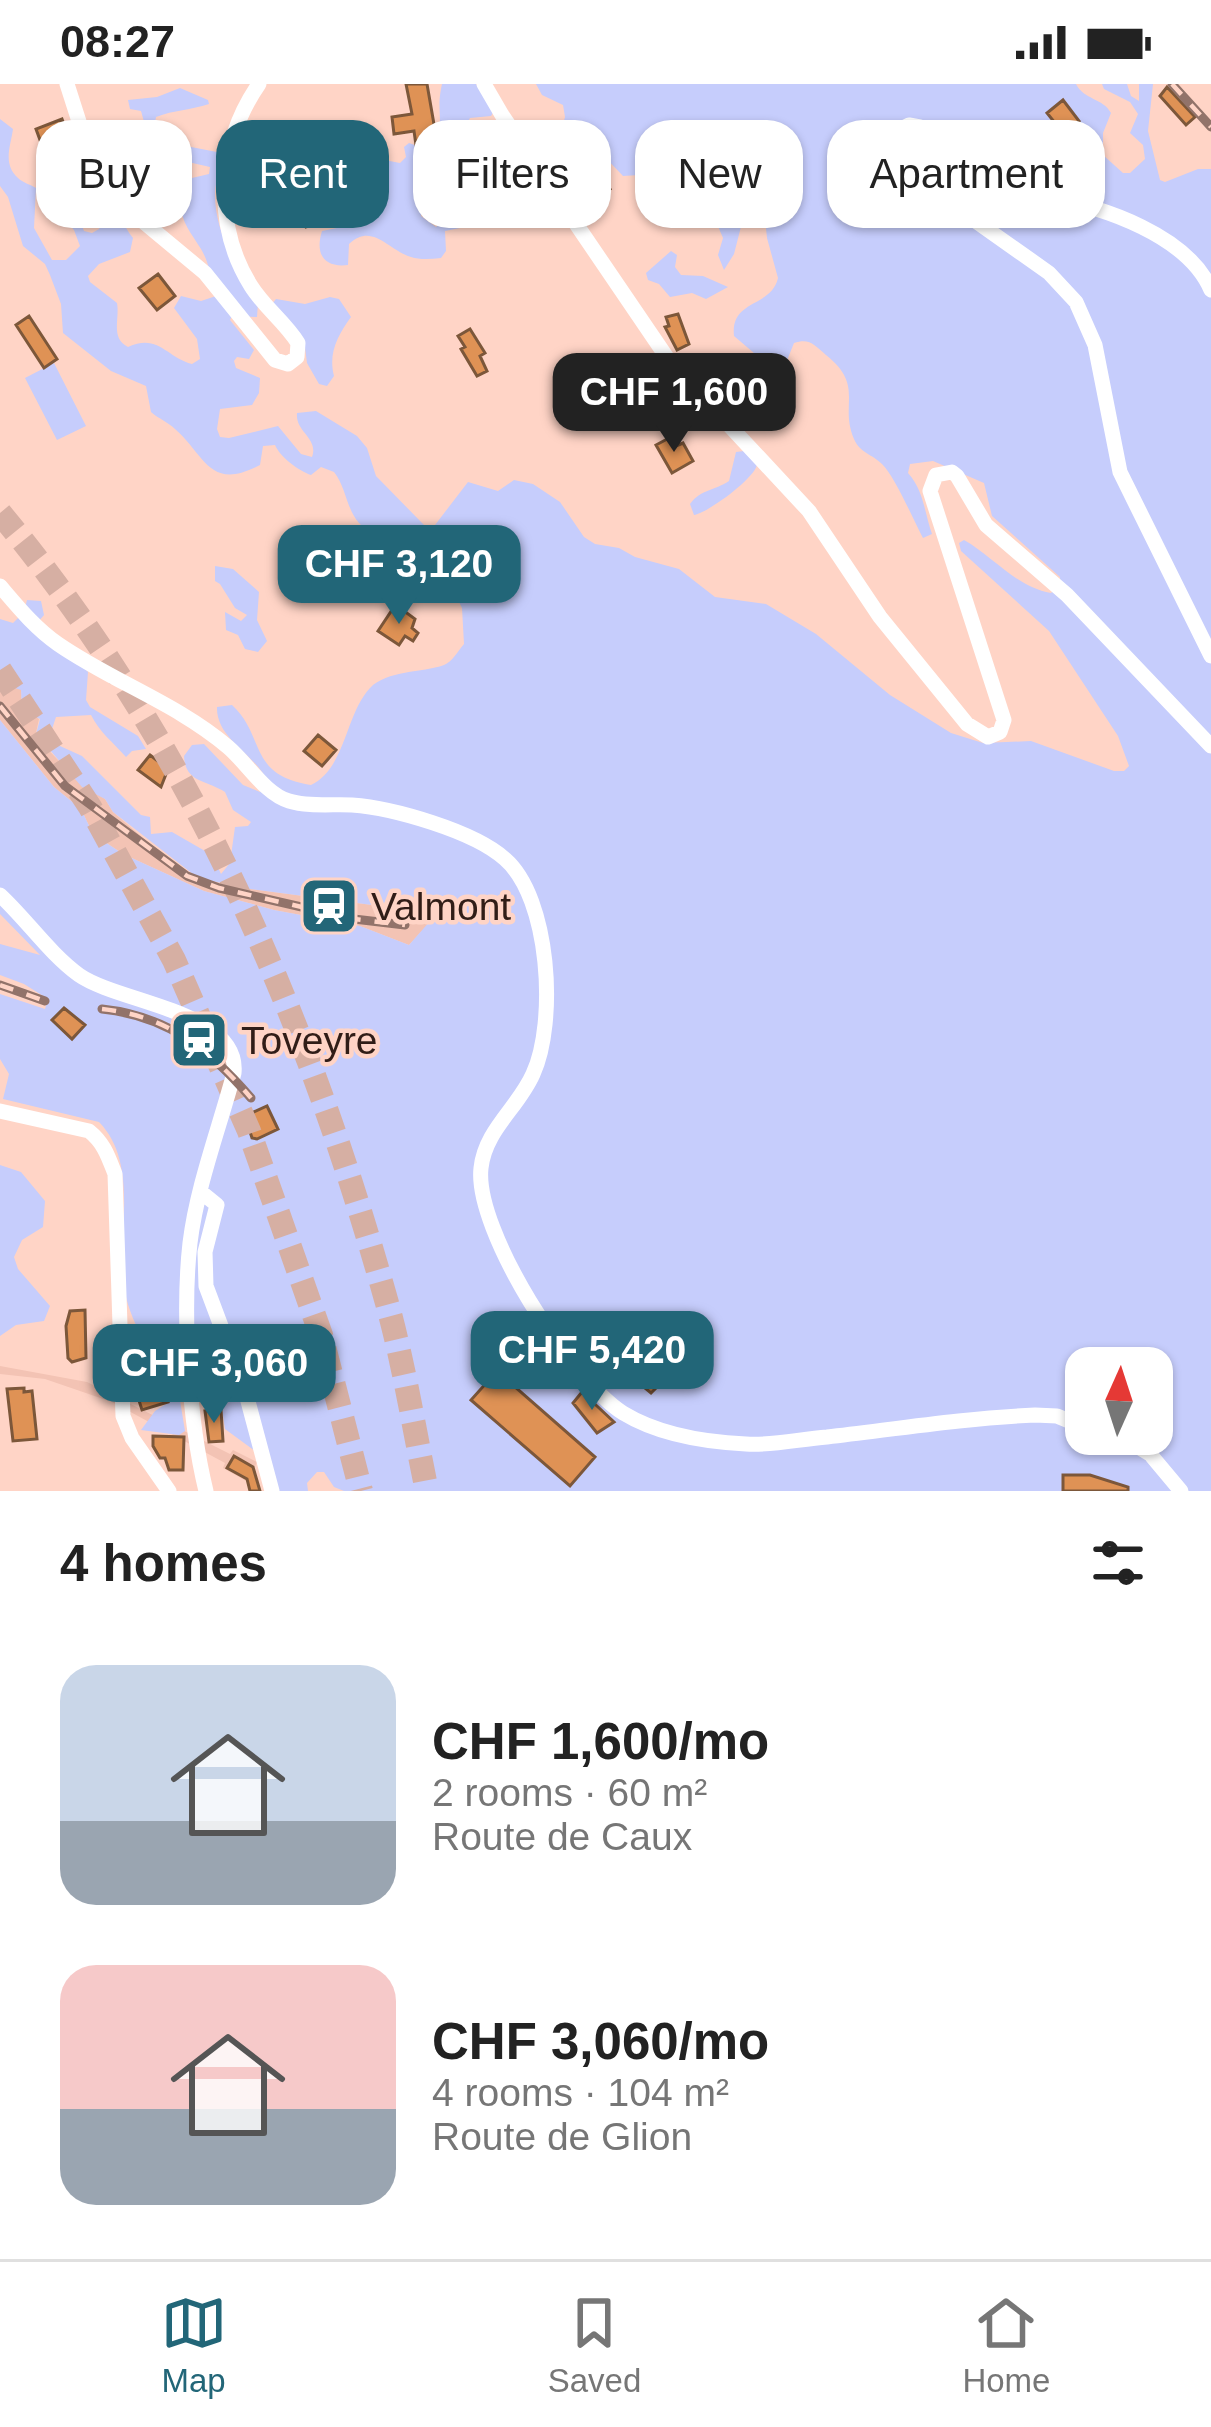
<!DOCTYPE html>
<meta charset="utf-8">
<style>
body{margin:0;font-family:Arial,sans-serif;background:#f6f6f6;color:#222;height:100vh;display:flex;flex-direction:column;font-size:45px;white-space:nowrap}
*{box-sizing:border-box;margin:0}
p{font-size:39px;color:#767676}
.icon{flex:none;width:66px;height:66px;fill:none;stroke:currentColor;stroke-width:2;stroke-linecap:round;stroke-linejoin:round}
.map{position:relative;height:1407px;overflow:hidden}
.details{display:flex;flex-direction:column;background:#fff;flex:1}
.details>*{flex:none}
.guide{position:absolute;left:36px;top:36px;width:1140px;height:108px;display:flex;gap:24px}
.needle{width:78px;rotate:3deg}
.fabs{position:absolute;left:1065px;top:1263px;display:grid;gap:24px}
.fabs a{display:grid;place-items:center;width:108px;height:108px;border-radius:24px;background:#fff;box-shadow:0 3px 9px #0004;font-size:60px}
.price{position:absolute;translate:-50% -102px;padding:0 27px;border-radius:24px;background:#226678;color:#fff;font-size:39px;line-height:78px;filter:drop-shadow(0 3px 6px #0008)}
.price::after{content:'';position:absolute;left:50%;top:72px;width:36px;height:27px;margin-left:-18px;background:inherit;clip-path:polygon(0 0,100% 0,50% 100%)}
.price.active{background:#222;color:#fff}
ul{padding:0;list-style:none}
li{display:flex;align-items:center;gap:36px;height:300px;padding:0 60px}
li span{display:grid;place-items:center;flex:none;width:336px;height:240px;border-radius:36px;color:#555}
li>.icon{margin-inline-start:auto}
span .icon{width:144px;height:144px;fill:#fffc;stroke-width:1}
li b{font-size:51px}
h2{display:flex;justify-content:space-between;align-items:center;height:144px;padding:0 60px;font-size:51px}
.chip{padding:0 42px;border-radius:36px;background:#fff;box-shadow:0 3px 9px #0004;font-size:42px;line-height:108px}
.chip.active{background:#226678;color:#fff}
.status{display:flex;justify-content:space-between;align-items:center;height:84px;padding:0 60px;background:#fff;direction:ltr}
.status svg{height:33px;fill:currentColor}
.menu{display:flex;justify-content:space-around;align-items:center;height:168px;border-top:3px solid #e0e0e0;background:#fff;font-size:33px;color:#767676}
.menu a{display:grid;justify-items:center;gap:6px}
.menu .active{color:#226678}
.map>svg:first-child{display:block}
.built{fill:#f3c3b4}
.green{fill:#c6cdfc;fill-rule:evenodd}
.building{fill:#df9255;stroke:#7c573a;stroke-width:3}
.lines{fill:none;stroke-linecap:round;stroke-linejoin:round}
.highway-tunnel{stroke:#d6afa3;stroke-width:24;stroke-dasharray:24 12;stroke-linecap:butt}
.minor{stroke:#fff;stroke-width:15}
.rail-casing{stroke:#92736a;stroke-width:9}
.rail{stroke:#ffd4c6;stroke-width:4.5;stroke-dasharray:14;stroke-linecap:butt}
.labels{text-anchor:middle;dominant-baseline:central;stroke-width:9;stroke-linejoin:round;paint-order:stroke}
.poi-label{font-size:39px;fill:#311d17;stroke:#ffd4c6;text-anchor:start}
</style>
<div class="status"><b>08:27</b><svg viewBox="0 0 49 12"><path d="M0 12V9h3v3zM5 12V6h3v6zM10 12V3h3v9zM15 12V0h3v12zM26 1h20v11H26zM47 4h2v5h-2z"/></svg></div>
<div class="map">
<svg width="1211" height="1407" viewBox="0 0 1211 1407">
<rect width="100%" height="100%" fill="#ffd4c6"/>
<!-- built -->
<path class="built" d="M0,599L21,605L22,623L39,635L36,649L38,655L79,698L105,715L113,728L163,771L198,794L250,805L372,821L432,836L409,861L360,842L274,826L204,807L123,770L93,750L81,725L54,703L0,636Z
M0,1282L87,1298L230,1370L233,1366L257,1378L248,1398L223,1384L225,1379L112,1318L45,1295L0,1290Z"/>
<!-- green -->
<path class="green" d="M442,0H476L494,27L491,32L470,34C463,45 465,52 461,63C454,84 442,83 441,110L422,125L421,132L436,143L452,130L459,132L460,144L445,147L446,167L441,174C431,175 420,176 411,173C388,166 372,138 349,160L348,181C323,184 315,169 322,147L347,142L353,122L350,116L312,101L306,78L302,79L298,93L287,91L280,75L286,58L301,52L312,59L334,58L335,68L323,78L329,86L374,74L400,79L406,73L404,63L409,59L434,68C433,57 439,52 440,40C440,24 438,18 442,0Z
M536,0H1076C1084,16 1103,14 1111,29L1103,49V71L1123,89H1130L1145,75L1143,61L1130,49L1138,30L1130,18L1104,5L1102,0H1127L1131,12L1139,17V0H1153L1148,47L1160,96L1165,98L1198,85H1211V1407H344L334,1403L324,1388H317L307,1399L308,1407H275L255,1367L225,1345L222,1325H207L199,1313V1289L183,1281L176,1292L185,1347L179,1351L141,1346L155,1327L169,1318C162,1280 135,1251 126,1213C113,1162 143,1083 99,1038L3,1015L9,990L0,975V910L45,925L48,915L24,900L0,891V860L40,871L0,830V636L54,703L81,725L93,750L123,770L204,807L274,826L360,842L409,861L431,836L372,821L250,805L198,794L113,728L105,715L82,703L36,650L40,635L22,626L21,606L0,599V535L13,539L24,528L27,516L41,517L44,531L38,538L88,588L86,616L90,623L138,652L146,665L132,667L126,673C113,658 100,649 91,631L56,633L52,645L60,662L82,672L141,731L150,733L151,750L172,748L212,771L221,790L230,779L235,743L248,742L251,738L233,726L225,708C207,696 185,699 184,672L192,661L204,660L243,701L260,708L268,699C258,671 216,656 217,623L232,621C266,652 247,691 311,701C346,684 345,631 370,604C387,586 422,589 444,581C452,578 458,567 464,560L462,524L451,501L464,476L458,464C431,461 380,463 359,439C346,424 346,403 334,388L321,383L311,391C299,387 280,373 275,361L263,362L260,381C209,408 205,371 175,345C168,338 159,335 151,328L146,302L111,287L63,249L61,220L50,191L45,180L23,162L8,113L0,102V35L13,45C11,61 2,80 18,94C23,99 30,100 36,104L34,144L52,176H66L80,162L74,146L60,131L61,113H80L85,121L81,139L84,147L92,149L99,145L106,130C102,109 79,92 77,70L81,68L86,71C94,88 102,102 113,118C121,130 123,142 133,154L130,168L99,180L88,192L90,198L117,219C120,235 110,254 128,263C158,249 166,273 192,280L200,275L197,255L174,224L181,212L201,217L216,212C212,197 209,178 201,165C184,138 172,128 192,94L209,90L210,83L153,70L141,27L130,25L128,16L157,13L180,4L208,16L209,20C191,26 174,26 156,33L152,55L160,66L186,62L222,69C223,84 216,94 215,108C214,150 239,185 258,219L257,233L232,232L230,236L254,266L249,275L237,273L234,277L236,284L260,294L259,309L252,321L220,325L217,345L220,353L229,354L278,342L301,370L312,373C319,354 295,348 297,329L316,327L357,352L367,364L376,392L424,441H435L468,398L498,407L514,396L533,400L560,418L584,453L595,460L619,464L635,473L679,485L715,513L766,520L816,550L890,611L951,649L983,659L1031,657L1114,687H1124L1129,682L1118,652L1049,547L961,467L959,459L964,456C994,473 1016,503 1051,509L1060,500V493L992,432L984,399L933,377L910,380L908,389C924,407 924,427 932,450L923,454C913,435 895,393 882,380C872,370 860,369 854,355C839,320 865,302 826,271C814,261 810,254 794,259L784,284L774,286L734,252C730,215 771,224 778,194L767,154L762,104L749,92L737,102L745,127L734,170L724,186L718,171L723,154L714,133L711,109L713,95L721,84V62L709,56L701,45L681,42L645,65L639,91L623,92L603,71L588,65L586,59H564L559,54L565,33L563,21L542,11ZM1086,1284H1152V1350H1086Z
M671,167L677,171L675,183L681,191L703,192L728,203L706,215L692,209L670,213L659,200L648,196L646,189Z
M330,213L339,215L351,233C338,251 328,269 334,292L327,302L319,300L307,279L304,256L272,220L276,215L305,220Z
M54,279L86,342L57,356L25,294Z
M744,367L757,381C753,396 707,429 694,431L690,420C701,405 714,407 729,397L736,368Z
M215,482L233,485L259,508L257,536L267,557L258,568L245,565L238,551L226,546L225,528L241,537L247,531L235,524L220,500L215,497Z
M0,1081L21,1088L45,1117L43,1143L22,1156L14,1173L18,1185L50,1222L44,1237L16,1241L0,1252Z"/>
<!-- building -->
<path class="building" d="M406,0H427L435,46L429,47L431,59L416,61L414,47L394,50L392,33L412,30Z
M1167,3L1195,33L1186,41L1160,12Z
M1063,16L1079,37L1063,49L1047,29Z
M62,35L73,65L47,75L36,45Z
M131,43L132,50L145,68L136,79L127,72L119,56L118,44Z
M594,81L610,105L595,114L576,93Z
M167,87L185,112L170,123L157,105L161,101L157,94Z
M311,108L322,138L306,143L295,113Z
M158,190L175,212L157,226L139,204Z
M678,230L689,260L677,266L665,243L669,242L666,233Z
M29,232L57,275L44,284L16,241Z
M470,245L485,269L480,272L487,287L477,292L461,265L465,263L458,252Z
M671,353L676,362L683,359L693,377L672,389L656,361Z
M400,524L415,535L412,544L418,549L413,557L405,552L399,561L378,547L392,526L396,529Z
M318,651L336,666L322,682L304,667Z
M150,671L168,685L161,703L138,686Z
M64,924L85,941L72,955L52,936Z
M267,1022L278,1045L257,1055L252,1054L245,1032Z
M85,1226L86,1274L72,1278L68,1274L66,1242L70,1227Z
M635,1269L664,1296L651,1309L621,1284Z
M497,1287L595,1373L570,1402L471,1316Z
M160,1293L168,1318L142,1326L134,1301Z
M24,1304V1308L32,1307L37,1355L13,1357L7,1305Z
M582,1308L614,1338L597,1349L573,1319Z
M221,1326L223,1357L209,1358L205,1327Z
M153,1352L184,1353L183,1386H169L165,1374H160L153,1362Z
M234,1372L253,1383L260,1407H250L247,1395L227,1384Z
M1063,1391H1090L1128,1403V1407H1063Z"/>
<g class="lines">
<!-- highway-tunnel -->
<path class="highway-tunnel" d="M0,429C192,660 307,933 387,1219C404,1280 414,1345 427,1407
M0,586L90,723L174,876L249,1047L321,1251L361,1407"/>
<!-- minor -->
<path class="minor" d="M67,0L83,50L115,106L134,130L205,189L275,276L288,280L297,273L298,259C285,238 264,223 251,202C212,140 218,59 259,0
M484,0L502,31L670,278L809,427L880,533L967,640L988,653L1000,648L1004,636L930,407L936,391L952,388L957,392L986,441L1067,511L1211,662
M1211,206C1188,152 1103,122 1047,114C1022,110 988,114 965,101C942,89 937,61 920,43L909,41L899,46L900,68L926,102L1049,189L1076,218L1095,261L1120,388L1211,572
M0,502C18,523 35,544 58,560C113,598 176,619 228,663C247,679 265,710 289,717C308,723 332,720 352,721C393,724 474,747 505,775C550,814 557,938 533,990C518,1024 485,1046 481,1084C474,1146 571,1296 623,1329C659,1351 704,1358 746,1360C772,1362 800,1355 827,1353C896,1345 966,1334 1035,1331L1057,1332L1086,1344
M0,811C27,836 49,869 79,891C119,919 240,927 234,989C219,1045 197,1102 190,1159C182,1230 189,1338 206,1407
M0,1027L89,1047C104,1059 108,1072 115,1090L123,1332L132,1354L169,1407
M201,1108L217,1121L205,1168L206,1202L245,1306L272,1407
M1117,1350L1150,1370L1181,1407"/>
<defs>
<path id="rail" d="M1172,0L1211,43
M0,622L65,702L187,792L219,804L354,835L405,841
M0,901L45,917
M102,925C168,932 209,965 251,1014"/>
</defs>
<!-- rail casing -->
<use href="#rail" class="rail-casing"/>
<!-- rail -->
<use href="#rail" class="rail"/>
</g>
<!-- icons -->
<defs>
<symbol id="station-square" viewBox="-11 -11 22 22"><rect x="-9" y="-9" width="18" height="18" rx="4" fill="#226678" stroke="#ffd4c6"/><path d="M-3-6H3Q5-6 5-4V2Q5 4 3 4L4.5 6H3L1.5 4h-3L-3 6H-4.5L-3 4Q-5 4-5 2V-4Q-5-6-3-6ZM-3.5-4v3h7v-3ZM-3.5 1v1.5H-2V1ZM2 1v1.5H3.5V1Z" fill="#fff"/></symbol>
</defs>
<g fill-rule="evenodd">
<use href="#station-square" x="296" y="789" width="66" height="66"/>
<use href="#station-square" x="166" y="923" width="66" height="66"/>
</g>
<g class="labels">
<!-- poi labels -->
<g class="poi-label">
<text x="371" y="822">Valmont</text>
<text x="241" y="956">Toveyre</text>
</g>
</g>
</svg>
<div class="fabs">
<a><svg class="needle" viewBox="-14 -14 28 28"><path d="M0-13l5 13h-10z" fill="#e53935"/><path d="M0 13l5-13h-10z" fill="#767676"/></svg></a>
</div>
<b class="price active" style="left:674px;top:371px">CHF 1,600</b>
<b class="price" style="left:399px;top:543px">CHF 3,120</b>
<b class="price" style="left:592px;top:1329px">CHF 5,420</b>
<b class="price" style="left:214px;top:1342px">CHF 3,060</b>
<div class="guide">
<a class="chip">Buy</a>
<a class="chip active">Rent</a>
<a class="chip">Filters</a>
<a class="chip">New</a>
<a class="chip">Apartment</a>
</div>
</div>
<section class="details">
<h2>4 homes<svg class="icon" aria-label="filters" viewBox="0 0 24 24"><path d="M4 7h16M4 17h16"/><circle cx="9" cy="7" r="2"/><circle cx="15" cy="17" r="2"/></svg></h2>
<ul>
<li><span style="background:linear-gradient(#c9d6e8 65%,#9aa5b1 0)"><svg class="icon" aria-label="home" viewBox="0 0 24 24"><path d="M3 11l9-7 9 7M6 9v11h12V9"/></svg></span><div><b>CHF 1,600/mo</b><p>2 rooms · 60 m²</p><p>Route de Caux</p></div></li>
<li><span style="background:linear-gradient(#f6c9c9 60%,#9aa5b1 0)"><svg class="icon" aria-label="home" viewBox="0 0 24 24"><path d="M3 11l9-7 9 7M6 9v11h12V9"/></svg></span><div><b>CHF 3,060/mo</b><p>4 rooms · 104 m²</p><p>Route de Glion</p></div></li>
</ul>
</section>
<nav class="menu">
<a class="active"><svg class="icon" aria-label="map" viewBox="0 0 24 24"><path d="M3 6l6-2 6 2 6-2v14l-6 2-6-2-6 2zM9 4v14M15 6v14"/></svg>Map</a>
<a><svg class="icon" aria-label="saved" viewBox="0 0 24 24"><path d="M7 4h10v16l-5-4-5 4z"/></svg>Saved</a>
<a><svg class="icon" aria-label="home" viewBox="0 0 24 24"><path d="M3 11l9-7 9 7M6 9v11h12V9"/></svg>Home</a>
</nav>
